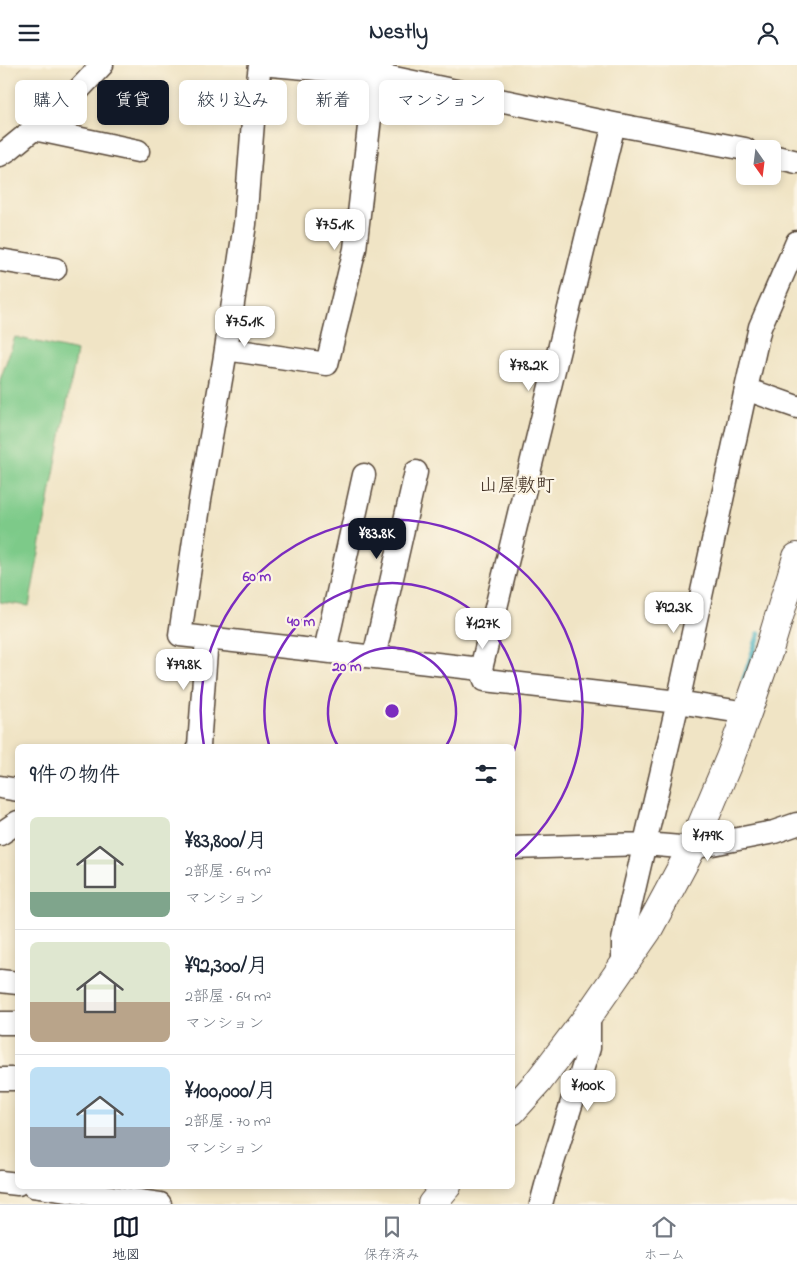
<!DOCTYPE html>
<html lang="ja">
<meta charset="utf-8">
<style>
body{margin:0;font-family:"Indie Flower","Klee One",sans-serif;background:#f6f6f7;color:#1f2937;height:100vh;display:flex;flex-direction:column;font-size:19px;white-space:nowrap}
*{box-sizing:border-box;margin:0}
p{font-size:16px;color:#747a83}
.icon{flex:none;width:28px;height:28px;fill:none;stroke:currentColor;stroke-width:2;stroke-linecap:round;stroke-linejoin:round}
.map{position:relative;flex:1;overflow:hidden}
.drawer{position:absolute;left:15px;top:679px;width:500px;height:445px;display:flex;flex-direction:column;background:#fff;border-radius:8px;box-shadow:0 2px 8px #0003}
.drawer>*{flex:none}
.guide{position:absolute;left:15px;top:15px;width:500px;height:45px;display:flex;gap:10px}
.needle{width:32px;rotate:166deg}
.fabs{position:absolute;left:736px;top:75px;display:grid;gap:10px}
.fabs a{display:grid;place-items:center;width:45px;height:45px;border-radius:8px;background:#fff;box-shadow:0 2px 8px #0003;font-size:25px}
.price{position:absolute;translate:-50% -42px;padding:0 11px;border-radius:10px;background:#fff;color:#222;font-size:16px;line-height:32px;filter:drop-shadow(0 1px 2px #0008)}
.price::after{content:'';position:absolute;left:50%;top:30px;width:15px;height:11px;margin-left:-8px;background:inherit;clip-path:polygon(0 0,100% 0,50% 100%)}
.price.selected{background:#111827;color:#fff}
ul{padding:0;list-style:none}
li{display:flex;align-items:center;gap:15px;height:125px;padding:0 15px}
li+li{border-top:1px solid #e0e1e3}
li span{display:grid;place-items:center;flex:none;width:140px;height:100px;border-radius:8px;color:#555}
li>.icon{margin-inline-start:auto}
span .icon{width:60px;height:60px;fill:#fffc;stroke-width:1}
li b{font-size:21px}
h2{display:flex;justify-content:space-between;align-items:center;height:60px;padding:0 15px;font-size:21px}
.chip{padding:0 18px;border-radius:8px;background:#fff;box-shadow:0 2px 8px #0003;font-size:18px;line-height:45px}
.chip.selected{background:#111827;color:#fff}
header{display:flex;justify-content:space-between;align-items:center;height:65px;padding:0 15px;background:#fff;font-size:22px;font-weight:700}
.dock{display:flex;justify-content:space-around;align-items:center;height:70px;border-top:1px solid #e0e1e3;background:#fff;font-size:14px;color:#747a83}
.dock a{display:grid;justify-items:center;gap:2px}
.dock .selected{color:#111827}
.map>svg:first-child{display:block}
.green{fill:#7dca89;stroke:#5c7a54}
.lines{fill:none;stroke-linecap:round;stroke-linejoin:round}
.stream{stroke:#3eacbc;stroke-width:6}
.street-casing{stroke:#564637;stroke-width:25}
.secondary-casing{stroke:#564637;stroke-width:30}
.street{stroke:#fff;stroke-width:22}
.secondary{stroke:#fff;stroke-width:28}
.path-bridge{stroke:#564637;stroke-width:3;stroke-dasharray:1 4;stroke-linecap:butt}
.ring{fill:none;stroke:#7b2cbf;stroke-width:2.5}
.labels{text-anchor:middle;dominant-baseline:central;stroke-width:4.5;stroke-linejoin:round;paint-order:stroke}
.quarter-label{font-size:19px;fill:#3b2a1e;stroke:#fcf5e5}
.centre{fill:#7b2cbf;stroke:#fcf5e5;stroke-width:2.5}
.ring-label{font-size:15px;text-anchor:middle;font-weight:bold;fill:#7b2cbf;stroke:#fcf5e5;stroke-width:4.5;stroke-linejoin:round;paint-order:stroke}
</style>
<header><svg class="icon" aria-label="menu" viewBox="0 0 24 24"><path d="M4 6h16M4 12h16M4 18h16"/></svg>Nestly<svg class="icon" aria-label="person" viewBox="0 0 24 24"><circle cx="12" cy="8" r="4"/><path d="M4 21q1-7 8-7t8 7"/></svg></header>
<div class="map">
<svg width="797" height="1139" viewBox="0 0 797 1139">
<rect width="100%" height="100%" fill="#fcf5e5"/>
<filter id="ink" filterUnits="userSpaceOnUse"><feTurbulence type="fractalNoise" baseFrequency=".02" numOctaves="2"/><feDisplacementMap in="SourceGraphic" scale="10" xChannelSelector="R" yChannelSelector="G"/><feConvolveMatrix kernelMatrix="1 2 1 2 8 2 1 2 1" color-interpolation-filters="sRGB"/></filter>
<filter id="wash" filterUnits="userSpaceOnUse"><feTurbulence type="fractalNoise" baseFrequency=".0096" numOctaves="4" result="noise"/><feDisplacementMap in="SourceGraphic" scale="20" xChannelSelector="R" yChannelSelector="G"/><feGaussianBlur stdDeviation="1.12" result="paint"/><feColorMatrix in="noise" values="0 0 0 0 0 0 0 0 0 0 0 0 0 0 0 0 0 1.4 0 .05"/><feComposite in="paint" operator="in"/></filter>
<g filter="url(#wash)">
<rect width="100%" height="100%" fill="#f0e4c5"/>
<!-- green -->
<path class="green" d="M15,272L77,286L29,541L0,537V315Z"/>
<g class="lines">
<!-- stream -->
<path class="stream" d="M744,615L759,569"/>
</g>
</g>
<g filter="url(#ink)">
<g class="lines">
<defs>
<path id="street" d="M260,0L253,57L245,159L224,297L200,435L180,570L481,604L485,615L678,637L747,648
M271,0L375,9L614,59L745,84
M34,64L138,86
M0,90L8,85L68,36L102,0
M772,91L797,97
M0,195L55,204
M226,284L327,299L355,184L375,9
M746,324L760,262L797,177
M325,586L364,410
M374,592L416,407
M481,604L614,59
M199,681L207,573
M0,722L18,725
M0,769L18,757
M512,783L645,779L692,783L774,767L797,759
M623,901V876L626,859L678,637L746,324L797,342
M0,916L18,918
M0,958H18
M0,1014H18
M0,1117L18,1119
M33,1121L160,1139
M541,1139L548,1113L589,983V950"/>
<path id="secondary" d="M512,1046L538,1017L589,950L648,865L692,783L730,693L747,648L769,585L797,492
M432,1139L447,1121"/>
</defs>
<!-- street casing -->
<use href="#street" class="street-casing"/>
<!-- secondary casing -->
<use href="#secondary" class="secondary-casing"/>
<!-- street -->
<use href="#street" class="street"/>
<!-- secondary -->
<use href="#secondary" class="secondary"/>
<!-- path-bridge -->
<path class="path-bridge" d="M686,756L720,772"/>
</g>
</g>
<!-- distance rings -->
<g class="ring">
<path d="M338 681A64 64 0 1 1 446 681"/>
<path d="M269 680A128 128 0 1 1 513 689"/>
<path d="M204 681A191 191 0 1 1 513 793"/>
</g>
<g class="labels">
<!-- quarter labels -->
<g class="quarter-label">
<text x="517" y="421">山屋敷町</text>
</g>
</g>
<circle cx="392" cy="646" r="8" class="centre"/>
<g class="ring-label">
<text x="257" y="516">60 m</text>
<text x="301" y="561">40 m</text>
<text x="347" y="606">20 m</text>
</g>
</svg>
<div class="fabs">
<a><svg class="needle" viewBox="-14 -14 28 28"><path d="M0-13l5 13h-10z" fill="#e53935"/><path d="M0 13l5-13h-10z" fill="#747a83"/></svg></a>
</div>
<b class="price" style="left:335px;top:186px">¥75.1K</b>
<b class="price" style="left:245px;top:283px">¥75.1K</b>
<b class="price" style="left:529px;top:327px">¥78.2K</b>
<b class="price selected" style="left:377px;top:495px">¥83.8K</b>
<b class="price" style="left:674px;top:569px">¥92.3K</b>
<b class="price" style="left:483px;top:585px">¥127K</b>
<b class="price" style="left:184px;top:626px">¥79.8K</b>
<b class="price" style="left:708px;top:797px">¥179K</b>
<b class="price" style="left:588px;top:1047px">¥100K</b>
<div class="guide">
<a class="chip">購入</a>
<a class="chip selected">賃貸</a>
<a class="chip">絞り込み</a>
<a class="chip">新着</a>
<a class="chip">マンション</a>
</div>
<section class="drawer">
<h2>9件の物件<svg class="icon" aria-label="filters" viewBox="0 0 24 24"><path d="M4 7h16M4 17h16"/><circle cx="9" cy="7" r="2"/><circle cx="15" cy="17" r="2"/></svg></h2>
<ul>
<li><span style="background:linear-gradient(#dfe7d0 75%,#7fa58c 0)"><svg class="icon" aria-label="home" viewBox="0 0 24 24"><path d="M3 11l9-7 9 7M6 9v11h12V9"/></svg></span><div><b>¥83,800/月</b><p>2部屋 · 64 m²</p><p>マンション</p></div></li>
<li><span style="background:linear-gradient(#dfe7d0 60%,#b9a48a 0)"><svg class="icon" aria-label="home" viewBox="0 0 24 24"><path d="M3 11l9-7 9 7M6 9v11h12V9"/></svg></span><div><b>¥92,300/月</b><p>2部屋 · 64 m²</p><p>マンション</p></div></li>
<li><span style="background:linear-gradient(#bfe0f5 60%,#9aa5b1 0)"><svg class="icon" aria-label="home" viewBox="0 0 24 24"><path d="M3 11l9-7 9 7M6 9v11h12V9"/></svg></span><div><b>¥100,000/月</b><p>2部屋 · 70 m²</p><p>マンション</p></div></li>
</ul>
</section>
</div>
<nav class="dock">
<a class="selected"><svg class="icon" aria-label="map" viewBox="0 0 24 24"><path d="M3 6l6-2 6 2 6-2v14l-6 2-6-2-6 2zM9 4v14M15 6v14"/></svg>地図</a>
<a><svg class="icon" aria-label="saved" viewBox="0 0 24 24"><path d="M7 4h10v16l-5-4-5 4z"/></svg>保存済み</a>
<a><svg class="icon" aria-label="home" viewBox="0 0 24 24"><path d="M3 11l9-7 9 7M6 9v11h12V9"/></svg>ホーム</a>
</nav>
